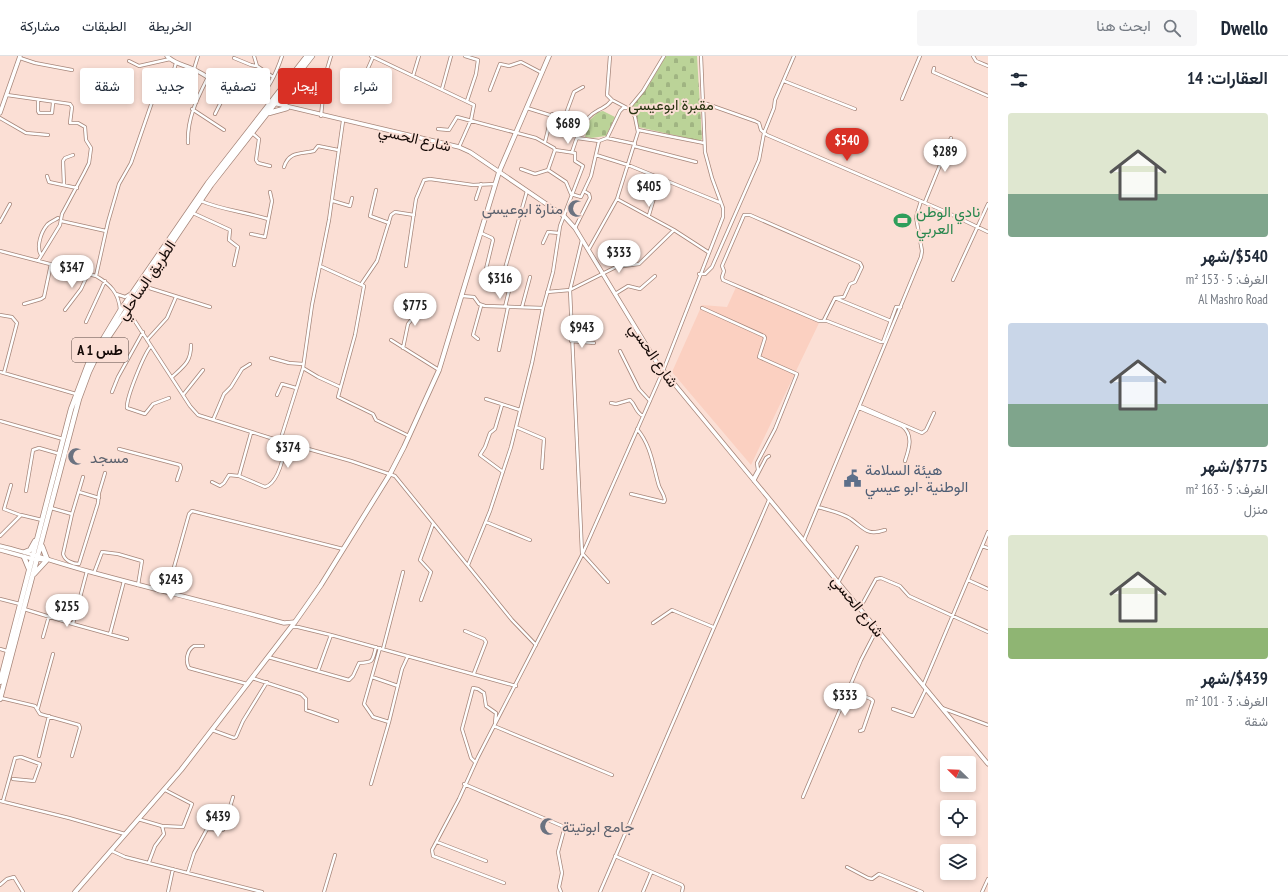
<!DOCTYPE html>
<html lang="ar">
<meta charset="utf-8">
<style>
body{margin:0;font-family:"PT Sans Narrow",Vazirmatn,sans-serif;background:#f6f6f7;color:#1f2937;direction:rtl;height:100vh;display:flex;flex-direction:column;font-size:15px;white-space:nowrap}
*{box-sizing:border-box;margin:0}
p{font-size:13px;color:#747a83}
.icon{flex:none;width:22px;height:22px;fill:none;stroke:currentColor;stroke-width:2;stroke-linecap:round;stroke-linejoin:round}
.map{position:relative;flex:1;overflow:hidden;direction:ltr}
.sheet{display:flex;flex-direction:column;background:#fff;width:300px}
.sheet>*{flex:none}
.top-card{position:absolute;left:12px;top:12px;width:380px;height:36px;direction:rtl;display:flex;gap:8px}
.needle{width:26px;rotate:293deg}
.fabs{position:absolute;left:940px;top:700px;display:grid;gap:8px}
.fabs a{display:grid;place-items:center;width:36px;height:36px;border-radius:4px;background:#fff;box-shadow:0 2px 6px #0003;font-size:20px}
.price{position:absolute;translate:-50% -34px;padding:0 9px;border-radius:14px;background:#fff;color:#222;font-size:13px;line-height:26px;filter:drop-shadow(0 1px 2px #0008)}
.price::after{content:'';position:absolute;left:50%;top:24px;width:12px;height:9px;margin-left:-6px;background:inherit;clip-path:polygon(0 0,100% 0,50% 100%)}
.price.current{background:#d93025;color:#fff}
ul{padding:0;list-style:none}
li{display:grid;align-content:center;gap:8px;height:212px;padding:0 20px}
li span{display:grid;place-items:center;height:124px;border-radius:4px;color:#555}
li>.icon{margin-inline-start:auto}
span .icon{width:72px;height:72px;fill:#fffc;stroke-width:1}
li b{font-size:17px}
h2{display:flex;justify-content:space-between;align-items:center;height:48px;padding:0 20px;font-size:17px}
.chip{padding:0 14px;border-radius:4px;background:#fff;box-shadow:0 2px 6px #0003;font-size:14px;line-height:36px}
.chip.current{background:#d93025;color:#fff}
header{display:flex;align-items:center;gap:24px;box-sizing:border-box;height:56px;padding:0 20px;background:#fff;border-bottom:1px solid #e0e1e3}
header strong{font-size:19px}
nav{display:flex;gap:22px;margin-inline-start:auto;font-size:14px}
.search{width:280px;height:36px;background:#f6f6f7;display:flex;align-items:center;gap:10px;box-sizing:border-box;padding:0 14px;border-radius:4px;color:#747a83;font-size:15px}
main{display:flex;flex:1;min-height:0}
.map>svg:first-child{display:block}
.built{fill:#fbd0c1}
.cemetery{fill:url(#cemetery-stones)}
.lines{fill:none;stroke-linecap:round;stroke-linejoin:round}
.street-casing{stroke:#a6867a;stroke-width:4}
.secondary-casing{stroke:#a6867a;stroke-width:5}
.primary-casing{stroke:#a6867a;stroke-width:5.5}
.highway-casing{stroke:#a6867a;stroke-width:6}
.street{stroke:#fff;stroke-width:2.5}
.secondary{stroke:#fff;stroke-width:3.5}
.primary{stroke:#fff;stroke-width:4}
.highway{stroke:#fff;stroke-width:4.5}
.labels{text-anchor:middle;dominant-baseline:central;stroke-width:4;stroke-linejoin:round;paint-order:stroke}
.shield{fill:#fbdfd5;stroke:#594944;stroke-width:1}
.shield-label{font-size:14px;font-weight:bold;fill:#140906}
.park-label{font-size:15px;fill:#26330f;stroke:#fbdfd5}
.street-label{font-size:15px;fill:#140906;stroke:#fbdfd5}
.worship-label{font-size:15px;fill:#5b616d;stroke:#fbdfd5;text-anchor:start}
.leisure-label{font-size:15px;fill:#27864d;stroke:#fbdfd5;text-anchor:start}
.service-label{font-size:15px;fill:#4e5e75;stroke:#fbdfd5;text-anchor:start}
</style>
<header>
<strong>Dwello</strong>
<div class="search"><svg class="icon" aria-label="search" viewBox="0 0 24 24"><circle cx="10" cy="10" r="6"/><path d="M15 15l6 6"/></svg>ابحث هنا</div>
<nav><a>الخريطة</a><a>الطبقات</a><a>مشاركة</a></nav>
</header>
<main>
<section class="sheet">
<h2>العقارات: 14<svg class="icon" aria-label="filters" viewBox="0 0 24 24"><path d="M4 7h16M4 17h16"/><circle cx="9" cy="7" r="2"/><circle cx="15" cy="17" r="2"/></svg></h2>
<ul>
<li><span style="background:linear-gradient(#dfe7d0 65%,#7fa58c 0)"><svg class="icon" aria-label="home" viewBox="0 0 24 24"><path d="M3 11l9-7 9 7M6 9v11h12V9"/></svg></span><div><b>$540/شهر</b><p>الغرف: 5 · 153 m²</p><p>Al Mashro Road</p></div></li>
<li><span style="background:linear-gradient(#c9d6e8 65%,#7fa58c 0)"><svg class="icon" aria-label="home" viewBox="0 0 24 24"><path d="M3 11l9-7 9 7M6 9v11h12V9"/></svg></span><div><b>$775/شهر</b><p>الغرف: 5 · 163 m²</p><p>منزل</p></div></li>
<li><span style="background:linear-gradient(#dfe7d0 75%,#8fb573 0)"><svg class="icon" aria-label="home" viewBox="0 0 24 24"><path d="M3 11l9-7 9 7M6 9v11h12V9"/></svg></span><div><b>$439/شهر</b><p>الغرف: 3 · 101 m²</p><p>شقة</p></div></li>
</ul>
</section>
<div class="map">
<svg width="988" height="836" viewBox="0 0 988 836">
<defs>
<pattern id="cemetery-stones" width="16" height="16" patternUnits="userSpaceOnUse"><rect width="16" height="16" fill="#bbd398"/><path d="M2 7V4a2 2 0 0 1 4 0v3zM10 15v-3a2 2 0 0 1 4 0v3z" fill="#a0b482"/></pattern>
</defs>
<rect width="100%" height="100%" fill="#fbdfd5"/>
<!-- built -->
<path class="built" d="M737,229L819,267L751,409L672,316L702,249L727,251Z"/>
<!-- cemetery -->
<path class="cemetery" d="M666,0H697L702,83L700,85L638,71L633,50L651,25Z
M603,55L615,61L606,80L591,82L585,81L590,64L598,56Z"/>
<g class="lines">
<defs>
<path id="street" d="M254,0L257,10L273,21
M371,0L474,49L471,64L459,91
M465,0L478,4L476,18L467,45
M973,0L976,5L988,10
M20,2L35,7L72,14
M234,2L251,9L256,10
M129,5L139,10L170,3
M934,12L933,16L988,40
M194,13L198,0
M413,20L419,0
M784,25L855,53
M361,28L373,1
M442,33L451,0
M490,34L500,8L509,10L521,6L542,17
M7,39L70,48L72,51L70,67H78L85,71L86,84L91,92L89,107L84,117L62,158L60,169L38,205
M902,43L920,0
M38,44V55L39,57H52L53,47
M257,44C269,33 277,15 282,0
M704,47L755,65L759,67L761,74L767,79L944,155L988,176
M527,52L582,69
M192,53L224,74
M215,58L227,34
M321,60L325,20L331,0
M0,62L26,77L48,79
M564,63L574,36L583,31
M438,73L449,74L457,61L536,82L554,92L555,94L575,97V105L583,110L560,170L553,216L543,252L532,307L511,391L490,455L468,509
M548,73L562,75L567,63
M638,74L704,87
M252,77L259,83L256,104L258,107L270,110
M577,82L599,85L607,82L635,88
M607,82L620,55L623,52H629L643,35L664,0
M545,86L552,58
M188,87C187,62 197,43 208,21
M634,90L696,106
M572,96C577,81 582,63 597,55C604,51 607,51 612,44
M596,99L628,109L721,147
M284,111C289,95 301,98 314,95L318,90L338,94
M521,113L535,118L548,114L566,126L571,138L581,141L591,120L599,85
M548,114L555,94
M47,120L49,126L77,132
M64,129L63,105L65,102L73,99
M376,134L370,160L389,167
M476,143L481,128
M617,143L674,174L708,196
M201,145C222,154 246,156 268,163
M333,145L350,150L352,142
M925,146L951,82
M193,157L230,174L229,184L238,191L234,209
M649,159L660,122
M61,165L106,175
M0,166L10,148
M575,172L590,142L589,138L584,135
M481,177L492,182L493,184L486,213
M251,178L265,181L272,145L270,136
M582,184L570,234L582,497L608,526
M543,187L548,176L559,177
M589,193L617,143L638,76L635,61L631,54L612,44L607,39L610,0
M0,195L96,220C110,228 119,237 120,254
M41,199C36,191 41,176 47,169C50,166 55,164 58,162
M320,210L364,230L355,279L338,341L373,358L376,364L409,380
M406,210L416,143L424,124L430,123L473,129L495,128
M699,218H705L712,211L759,104L764,77L774,52L775,44L794,0
M96,220L108,166L119,128L131,107L152,46L164,36L171,24L176,7
M502,223L527,135
M953,224L988,148
M362,227L377,205L391,159L395,156L414,159
M143,230L210,251
M547,236L570,234L616,211L639,208L674,174
M116,238L125,241L130,238
M615,238L628,230L640,233L655,220
M462,240L474,241L479,248L485,250L543,252
M835,242L891,265
M24,248L41,243L44,241L51,208
M505,251L514,214
M522,251L530,221
M702,252L764,280L765,282L759,301L797,318L775,373L757,407L758,414L753,423
M127,253L190,350L198,359L280,385L351,405L395,420L512,564L536,589
M65,254L81,233L88,218
M0,259L12,261L17,267L4,317
M824,264L835,242L844,241L850,228L855,226L862,211L860,207L750,159H744L722,210L724,215L722,221L723,224L819,265H827L881,286H883L896,251H901
M86,266L105,225
M478,283L473,279L481,250
M147,284L167,262L176,241
M391,284L439,314
M571,285L594,287
M151,290C144,298 126,342 127,352L145,358L153,348L169,342
M403,292L408,268L412,263L411,248
M499,294L508,251
M620,295L639,333L650,345
M271,302L289,307L303,308
M303,312L318,321L340,331
M0,316L76,338
M172,321C184,310 191,306 191,289
M112,336L118,321L143,276
M183,339L203,314
M277,339L282,328L296,332
M486,343L520,354
M611,347L616,348L630,344C636,349 635,356 643,360
M502,349L495,373L490,377L485,391L480,399L503,416
M860,350L922,377L926,374L934,357
M859,352L902,370C914,379 909,393 905,405
M213,364L224,338L231,331L242,313L250,308
M0,365L63,383
M516,371L544,383L542,412
M251,377L239,420L265,431C279,427 284,399 286,387
M280,385L303,312L312,249L329,164L343,65
M119,393L180,409L181,412L177,424
M754,425L766,402L769,400
M212,426L220,430L224,427L229,419L239,420
M11,429L4,453L20,459
M26,435L33,394L39,392L60,398
M79,436L99,442
M631,438L664,446L665,444C664,438 661,435 659,430C653,410 651,389 637,373
M818,451C828,454 843,457 851,463C865,473 867,480 885,474
M51,452L72,458L63,498C65,505 73,508 79,508L98,447L99,437L105,417
M72,458L83,421
M486,466L530,484
M0,480L21,459L42,464
M804,484L921,201L922,195L916,161L921,145
M982,490L988,492
M87,515L73,568L127,583
M94,517L102,496L118,498L142,505L138,529
M968,524L988,533
M838,527L857,491
M167,536L189,458L192,455L343,493
M0,543L20,548
M421,544L431,516L420,504L433,468
M860,552L876,523L881,522L900,530L909,540L988,576
M24,553L73,568
M653,567L672,554L713,571
M292,571H298L331,579L516,630
M465,575L484,583L486,586L474,617
M110,578L124,525
M43,581L49,560
M203,590H194C187,594 185,605 189,612L247,628
M0,593L7,595
M383,593L403,516
M268,601L349,624L353,620L359,607C374,606 372,606 376,591
M318,615L331,579
M372,621L398,630
M252,622L301,638L306,643V654L337,665
M923,630L988,476
M849,634L871,643L873,645L863,674L860,675
M1,642L35,650L40,658L79,669L80,672L72,700
M38,652L53,598
M942,652L988,669
M893,653L913,660L926,633
M389,666L402,613L408,600
M494,670L612,719
M212,674L234,682L236,681L243,665L267,626
M39,700L49,660
M475,706L471,702L462,673L473,632L478,633L484,637L486,650L496,657L495,667
M371,728L389,666L373,661L364,648L380,592
M464,728L562,770L564,774L558,796L562,817L559,831L561,836
M803,741L861,604L877,573
M0,745L69,762L125,778
M3,745L15,702L21,701L40,708L34,725L13,723
M138,763L162,770L183,771L192,748L165,734
M437,786L486,805
M112,795L125,801L262,836
M615,800L682,829L683,831L682,836
M149,806L155,790L164,778L162,770
M847,811L868,822L872,823L879,818L922,836
M188,816L194,797L207,773L223,774L233,741
M504,827L433,800L432,794L459,743L478,701L582,499L663,315L723,161V152L712,122L705,96L701,0
M0,829L7,823L14,821L23,836
M168,836L173,813
M324,836L335,799
M600,836L769,444
M643,836L651,817
M982,836L988,823"/>
<path id="secondary" d="M167,0C174,8 186,9 195,14C211,21 222,34 239,39L459,91L470,96L564,160L575,172L657,307L988,708
M0,57L20,0
M0,490C30,497 58,507 87,515C153,533 219,549 284,567L295,566
M0,494L33,503L47,504"/>
<path id="primary" d="M75,836L181,714L295,566L321,529L390,418L404,391L439,314L499,116L549,0"/>
<path id="highway" d="M269,57L287,52L283,45V39
M42,490L47,503
M25,496L30,494L35,485
M24,501L29,513
M34,518L46,505
M0,626L71,353L88,308L120,255L208,127L307,0
M0,643L79,343L89,316L99,295L211,129L312,0"/>
</defs>
<!-- street casing -->
<use href="#street" class="street-casing"/>
<!-- secondary casing -->
<use href="#secondary" class="secondary-casing"/>
<!-- primary casing -->
<use href="#primary" class="primary-casing"/>
<!-- highway casing -->
<use href="#highway" class="highway-casing"/>
<!-- street -->
<use href="#street" class="street"/>
<!-- secondary -->
<use href="#secondary" class="secondary"/>
<!-- primary -->
<use href="#primary" class="primary"/>
<!-- highway -->
<use href="#highway" class="highway"/>
</g>
<!-- icons -->
<defs>
<symbol id="mosque-bare" viewBox="-9 -9 18 18"><path d="M3.5-4.9A6 6 0 1 0 3.5 4.9A5 5 0 1 1 3.5-4.9Z" fill="#6b7280" stroke="#fbdfd5" stroke-width="2.5" paint-order="stroke"/></symbol>
<symbol id="stadium-bare" viewBox="-9 -9 18 18"><path d="M0-5a6.5 5 0 1 0 0 10a6.5 5 0 1 0 0-10ZM-3.5-1.8h7v3.6h-7Z" fill="#2e9e5b" stroke="#fbdfd5" stroke-width="2.5" paint-order="stroke"/></symbol>
<symbol id="civic-bare" viewBox="-9 -9 18 18"><path d="M-.6-6.5H3V-4.5H.6V-3L4-1V1h2V6H-6V1h2V-1L-.6-3ZM-1.2 2.5V6h2.4V2.5Z" fill="#5c6f8a" stroke="#fbdfd5" stroke-width="2.5" paint-order="stroke"/></symbol>
</defs>
<g fill-rule="evenodd">
<use href="#mosque-bare" x="564" y="140" width="25" height="25"/>
<use href="#stadium-bare" x="890" y="152" width="25" height="25"/>
<use href="#mosque-bare" x="64" y="388" width="25" height="25"/>
<use href="#civic-bare" x="840" y="410" width="25" height="25"/>
<use href="#mosque-bare" x="536" y="758" width="25" height="25"/>
</g>
<g class="labels">
<!-- shield labels -->
<rect class="shield" x="72" y="282" width="56" height="24" rx="3"/>
<g class="shield-label">
<text x="100" y="294">A 1 طس</text>
</g>
<!-- park labels -->
<g class="park-label">
<text x="671" y="48">مقبرة ابوعيسى</text>
</g>
<!-- street labels -->
<g class="street-label">
<text transform="translate(415 82) rotate(13)">شارع الحسي</text>
<text transform="translate(146 224) rotate(-56)">الطريق الساحلي</text>
<text transform="translate(654 299) rotate(55)">شارع الحسي</text>
<text transform="translate(858 550) rotate(51)">شارع الحسي</text>
</g>
<!-- worship labels -->
<g class="worship-label">
<text x="563" y="152" text-anchor="end">منارة ابوعيسى</text>
<text x="90" y="401">مسجد</text>
<text x="562" y="770">جامع ابوتيتة</text>
</g>
<!-- leisure labels -->
<g class="leisure-label">
<text x="916" y="155">نادي الوطن<tspan x="916" dy="17">العربي</tspan></text>
</g>
<!-- service labels -->
<g class="service-label">
<text x="865" y="413">هيئة السلامة<tspan x="865" dy="17">الوطنية -ابو عيسي</tspan></text>
</g>
</g>
</svg>
<div class="fabs">
<a><svg class="needle" viewBox="-14 -14 28 28"><path d="M0-13l5 13h-10z" fill="#e53935"/><path d="M0 13l5-13h-10z" fill="#747a83"/></svg></a>
<a><svg class="icon" aria-label="locate" viewBox="0 0 24 24"><circle cx="12" cy="12" r="6"/><path d="M12 2v4M12 18v4M2 12h4M18 12h4"/></svg></a>
<a><svg class="icon" aria-label="layers" viewBox="0 0 24 24"><path d="M12 4l9 5-9 5-9-5zM3 14l9 5 9-5"/></svg></a>
</div>
<b class="price" style="left:568px;top:89px">$689</b>
<b class="price current" style="left:847px;top:106px">$540</b>
<b class="price" style="left:945px;top:117px">$289</b>
<b class="price" style="left:649px;top:152px">$405</b>
<b class="price" style="left:619px;top:218px">$333</b>
<b class="price" style="left:72px;top:233px">$347</b>
<b class="price" style="left:500px;top:244px">$316</b>
<b class="price" style="left:415px;top:271px">$775</b>
<b class="price" style="left:582px;top:293px">$943</b>
<b class="price" style="left:288px;top:413px">$374</b>
<b class="price" style="left:171px;top:545px">$243</b>
<b class="price" style="left:67px;top:572px">$255</b>
<b class="price" style="left:845px;top:661px">$333</b>
<b class="price" style="left:218px;top:782px">$439</b>
<div class="top-card">
<a class="chip">شراء</a>
<a class="chip current">إيجار</a>
<a class="chip">تصفية</a>
<a class="chip">جديد</a>
<a class="chip">شقة</a>
</div>
</div>
</main>
